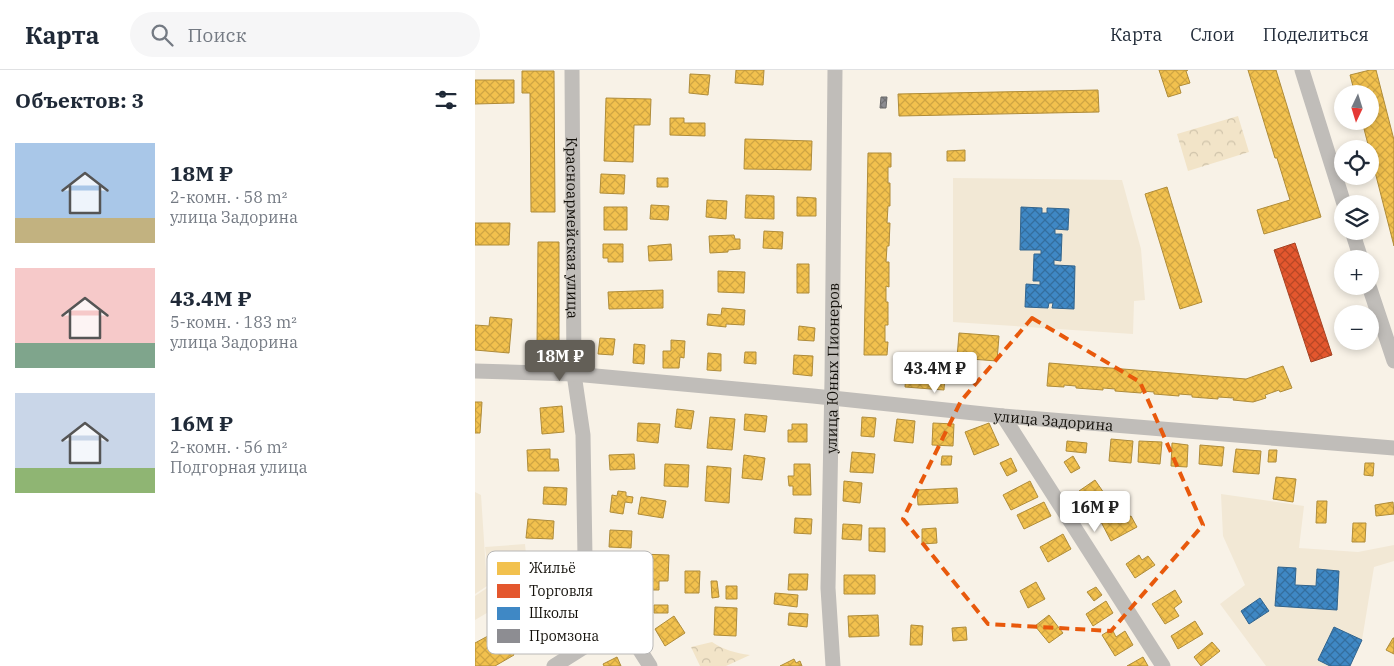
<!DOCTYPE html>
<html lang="ru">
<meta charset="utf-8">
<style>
body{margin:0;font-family:"IBM Plex Serif",serif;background:#f6f6f7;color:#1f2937;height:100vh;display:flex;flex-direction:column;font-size:19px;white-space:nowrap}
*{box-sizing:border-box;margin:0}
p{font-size:16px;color:#747a83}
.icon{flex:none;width:28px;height:28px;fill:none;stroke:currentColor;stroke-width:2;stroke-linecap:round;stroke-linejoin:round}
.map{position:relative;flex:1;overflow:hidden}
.details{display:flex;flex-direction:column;background:#fff;width:475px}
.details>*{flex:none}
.needle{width:32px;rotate:184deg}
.fabs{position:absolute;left:859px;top:15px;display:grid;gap:10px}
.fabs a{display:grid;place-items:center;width:45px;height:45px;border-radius:50%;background:#fff;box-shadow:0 2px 8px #0003;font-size:25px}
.price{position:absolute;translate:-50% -42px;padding:0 11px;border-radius:5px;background:#fff;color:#222;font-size:16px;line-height:32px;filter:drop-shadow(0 1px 2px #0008)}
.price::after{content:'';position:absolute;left:50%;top:30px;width:15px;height:11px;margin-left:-8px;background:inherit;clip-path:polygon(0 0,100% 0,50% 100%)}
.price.current{background:#635f57;color:#fff}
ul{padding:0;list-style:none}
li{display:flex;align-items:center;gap:15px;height:125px;padding:0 15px}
li span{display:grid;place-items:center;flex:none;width:140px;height:100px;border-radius:0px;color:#555}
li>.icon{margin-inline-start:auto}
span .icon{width:60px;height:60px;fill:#fffc;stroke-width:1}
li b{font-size:21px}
h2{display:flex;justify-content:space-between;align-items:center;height:60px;padding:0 15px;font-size:21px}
header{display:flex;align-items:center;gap:30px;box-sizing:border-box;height:70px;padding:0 25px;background:#fff;border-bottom:1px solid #e0e1e3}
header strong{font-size:24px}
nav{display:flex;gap:28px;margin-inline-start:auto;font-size:18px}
.search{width:350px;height:45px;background:#f6f6f7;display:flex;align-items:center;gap:12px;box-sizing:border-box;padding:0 18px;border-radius:28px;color:#747a83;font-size:19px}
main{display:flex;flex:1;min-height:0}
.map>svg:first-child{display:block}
.built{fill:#f2e8d5}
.forest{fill:url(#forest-crowns)}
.homes{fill:url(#homes-cross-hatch);stroke:#af8c3a}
.shops{fill:url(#shops-cross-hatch);stroke:#a54223}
.schools{fill:url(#schools-cross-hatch);stroke:#32648d}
.industry{fill:url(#industry-cross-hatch);stroke:#686869}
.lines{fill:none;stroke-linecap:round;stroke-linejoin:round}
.minor{stroke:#c0bdb9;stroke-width:15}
.marked{fill:none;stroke:#e8590c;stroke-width:4;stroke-dasharray:10 6;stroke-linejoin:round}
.labels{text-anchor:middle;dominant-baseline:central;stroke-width:5;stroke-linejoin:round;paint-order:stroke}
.street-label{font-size:15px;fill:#13100a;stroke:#fff}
.key{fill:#fff;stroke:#b8b7b6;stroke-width:1}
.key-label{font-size:14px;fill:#13100a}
</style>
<header>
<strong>Карта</strong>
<div class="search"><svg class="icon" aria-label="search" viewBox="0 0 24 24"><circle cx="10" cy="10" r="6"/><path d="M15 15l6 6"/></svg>Поиск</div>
<nav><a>Карта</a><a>Слои</a><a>Поделиться</a></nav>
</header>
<main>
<section class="details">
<h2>Объектов: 3<svg class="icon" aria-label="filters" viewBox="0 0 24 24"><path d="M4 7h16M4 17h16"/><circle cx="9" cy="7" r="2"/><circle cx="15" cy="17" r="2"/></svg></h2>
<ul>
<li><span style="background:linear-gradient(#a9c7e8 75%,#c2b280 0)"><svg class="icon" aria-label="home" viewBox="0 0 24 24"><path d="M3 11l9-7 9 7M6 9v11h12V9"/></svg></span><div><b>18M ₽</b><p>2-комн. · 58 m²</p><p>улица Задорина</p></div></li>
<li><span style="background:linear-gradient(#f6c9c9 75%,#7fa58c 0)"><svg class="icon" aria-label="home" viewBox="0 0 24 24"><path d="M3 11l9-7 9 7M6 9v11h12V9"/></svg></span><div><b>43.4M ₽</b><p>5-комн. · 183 m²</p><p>улица Задорина</p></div></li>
<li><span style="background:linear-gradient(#c9d6e8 75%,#8fb573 0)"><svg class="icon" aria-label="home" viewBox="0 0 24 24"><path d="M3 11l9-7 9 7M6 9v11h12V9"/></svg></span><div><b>16M ₽</b><p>2-комн. · 56 m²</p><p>Подгорная улица</p></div></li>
</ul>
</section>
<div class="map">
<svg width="919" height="596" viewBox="0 0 919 596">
<defs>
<pattern id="forest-crowns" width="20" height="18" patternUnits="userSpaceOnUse" patternTransform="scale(1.25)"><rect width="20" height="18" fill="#f2e4c8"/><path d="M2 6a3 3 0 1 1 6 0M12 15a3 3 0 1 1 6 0" fill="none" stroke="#cfc3aa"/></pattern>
<pattern id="homes-cross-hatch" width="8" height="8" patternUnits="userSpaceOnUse" patternTransform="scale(1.25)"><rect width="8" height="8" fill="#f2c14e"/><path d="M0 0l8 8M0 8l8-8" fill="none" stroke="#cfa543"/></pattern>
<pattern id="shops-cross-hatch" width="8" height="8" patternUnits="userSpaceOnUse" patternTransform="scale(1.25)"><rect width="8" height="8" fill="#e4572e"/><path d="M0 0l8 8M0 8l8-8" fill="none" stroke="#b84725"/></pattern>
<pattern id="schools-cross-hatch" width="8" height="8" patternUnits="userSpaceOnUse" patternTransform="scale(1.25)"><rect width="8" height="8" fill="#3f88c5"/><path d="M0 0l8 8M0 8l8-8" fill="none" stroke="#346e9e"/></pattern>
<pattern id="industry-cross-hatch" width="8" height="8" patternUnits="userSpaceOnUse" patternTransform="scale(1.25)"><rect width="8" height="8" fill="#8d8d92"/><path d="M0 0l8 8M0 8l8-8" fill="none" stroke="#727275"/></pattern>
</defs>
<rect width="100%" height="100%" fill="#f8f2e7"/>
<!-- built -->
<path class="built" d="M478,108L647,110L666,179L670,230L659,231L658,264L478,252Z
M0,422L6,425L12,516L0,524Z
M746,424L829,436L824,478L883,482L919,475V491L899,497L887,570L875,596H791L745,534L770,515L748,466Z
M50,474L51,484L27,534L0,550V526L15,516L10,477Z"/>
<!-- forest -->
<path class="forest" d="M763,46L774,82L713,101L702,64Z
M237,572C249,580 260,583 275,585L251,596H225L216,577Z"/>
<!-- homes -->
<path class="homes" d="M261,0H289L288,15L260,13Z
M684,0H713L711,1L715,13L704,16L706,23L693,27Z
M773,0H801L846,147L789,164L782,140L815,130L802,88H800Z
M895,0H901L919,70V176L887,51H895V24H880L875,5Z
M47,1H79L80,142H56L55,23H47Z
M215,4L235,5L233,25L214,23Z
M0,10H39V33L0,34Z
M623,20L624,42L424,46L423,24Z
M131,28L176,29L175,55H159L158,92L129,91Z
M195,48H209V53H230V66L195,65Z
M270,69L337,71L336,100L269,99Z
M490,80V91H472V81Z
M393,83H416V97H413V113H415V136H413L412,153H415L414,176H412L411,192H414V217L411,216V232H413V255H410V272H413L412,285H389Z
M126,104L150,105L149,124L125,123Z
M182,108H193V117H182Z
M692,117L727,232L705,239L670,124Z
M271,125L299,126V149L270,148Z
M322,127L341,128V146H322Z
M232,130L252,131L251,149L231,147Z
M176,135L194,136L193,150L175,149Z
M129,137H152V160H129Z
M0,153H35L34,175H0Z
M289,161L308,162L307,179L288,178Z
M259,165L260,169H265V179L253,180V182L235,183L234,166Z
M63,172H84V278H62Z
M128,174H148V192H133V188H128Z
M196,174L197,190L174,191L173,176Z
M322,194H334V223H322Z
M243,201L270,202L269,223L243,222Z
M188,220V238L134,239L133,222Z
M247,238L270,240L269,255L251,254V257L232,255L233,244L246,245Z
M15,247L37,249L34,283L0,280V255L14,256Z
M324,256L340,258L339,271L323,270Z
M484,263L524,266L522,291L482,288Z
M125,268L140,269L138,285L123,284Z
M196,270L210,271L209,288L205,287L204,298H188V281H196Z
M159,274L170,275L169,294L158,293Z
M270,282H281V294L269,293Z
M233,283L246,284V301L232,300Z
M319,285L338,286L337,306L318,304Z
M432,290L471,293L469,320L430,317Z
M574,293L771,309L808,296L817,318L805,322L804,320L790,325L791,328L778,332L758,330L759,328L743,327V329L717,327V325L704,324V326L679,324V322L667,321L666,323L640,321V319L628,318V320L601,318V316L589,315V317L572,316Z
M0,332H7L5,363H0Z
M87,336L89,362L67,364L65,338Z
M202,339L219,341L216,359L200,357Z
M270,344L292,346L290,362L269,360Z
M235,347L260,349L257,380L232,378Z
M387,347L401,348L399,367L386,366Z
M422,349L440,351L438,373L419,371Z
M163,353L185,354L183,373L162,371Z
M458,353L479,354L478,376L457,375Z
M514,353L524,375L499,385L490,362Z
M317,354H332V372H313V360H317Z
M636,369L658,371L656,393L634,391Z
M592,371L612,373L611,383L591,381Z
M664,371L687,372L685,394L663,392Z
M697,373L713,375L712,397L696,396Z
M725,375L749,377L747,396L724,394Z
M75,379V389H83L84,401H53L52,380Z
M761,379L786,381L784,404L758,402Z
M794,380H802L801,392H793Z
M377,382L400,384L398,403L375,402Z
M159,384L160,399L135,400L134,385Z
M269,385L290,388L287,410L267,408Z
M467,386H477L476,395H466Z
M598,386L605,398L596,403L589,392Z
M536,388L542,401L532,406L525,393Z
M890,393H899L898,406L889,405Z
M190,394L214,395L213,417L189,416Z
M319,394H335L336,425H318V416H314L313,406H319Z
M232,396L256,398L254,433L230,431Z
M801,407L821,409L818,432L798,429Z
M620,410L631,426L615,436L604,421Z
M369,411L387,413L385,433L368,431Z
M555,411L563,427L536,440L528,425Z
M69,417L92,418L91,435L68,434Z
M482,418L483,433L443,435L442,420Z
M143,421L151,422V426L158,427L157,433L150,432L148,444L135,442L137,425L142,426Z
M166,427L191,431L188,448L163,444Z
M842,431H852L851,453H841Z
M569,432L576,446L549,459L542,445Z
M918,432L919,444L901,446L900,435Z
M642,441L647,450L656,446L662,457L636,471L625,450Z
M320,448L337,449L336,464L319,463Z
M53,449L79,451L78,469L51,468Z
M878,453H891L890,472H877Z
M368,454L387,455L386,470L367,469Z
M394,458H410V482L394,481Z
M461,458L462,473L447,474V459Z
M135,460L157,461L156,478L134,477Z
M588,464L596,479L573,492L565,477Z
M165,484L194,485L193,511H184V520H171L173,498L165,497Z
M664,485L667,490L673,486L680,495L660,508L651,494Z
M210,501H225L224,523H210Z
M314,504H333L332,520H313Z
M369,505H400V524H369Z
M236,511H242L244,527L237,528Z
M561,512L570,529L553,538L545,521Z
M251,516H262V529H251Z
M621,517L627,525L619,531L612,522Z
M700,520L707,532L699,538L704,546L690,554L677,534Z
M300,523L323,525L322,537L299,534Z
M631,531L638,543L618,556L611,544Z
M179,535H193V543H179Z
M240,537L262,538L261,566L239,565Z
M314,543L333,544L332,557L313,555Z
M403,545L404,566L374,567L373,546Z
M574,545L588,563L574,573L560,556Z
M199,546L210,563L190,576L180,559Z
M720,551L728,564L703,579L696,566Z
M436,555L448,556L447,575H435Z
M491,557L492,570L478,571L477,558Z
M637,559L641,567L650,561L658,575L640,586L627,565Z
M24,560L39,585L20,596H0V573Z
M918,568H919V584L911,580Z
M737,572L745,581L726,596L719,587Z
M142,587L146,596H129L128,594Z
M668,587L673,596H652Z
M319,589L321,593L325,591L327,596H305Z"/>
<!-- shops -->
<path class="shops" d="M820,173L857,285L836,292L799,180Z"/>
<!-- schools -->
<path class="schools" d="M546,137L567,138V143H572V138L594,139L593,160L580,159V164H587L586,191L579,190V195L600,196L599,239L577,238L578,233H574L573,238L550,237L551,214L565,215V211H558L559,184H566V180H545Z
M803,497L821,498L820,515L841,516L842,499L864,501L862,540L800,536Z
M785,528L794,541L774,554L766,541Z
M859,557L887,570L875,596H855L843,590Z"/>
<!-- industry -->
<path class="industry" d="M406,27H412L411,38H405Z"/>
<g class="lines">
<!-- minor -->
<g class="minor">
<path id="s1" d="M97,0L99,304L108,365L110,487L113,499L175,596"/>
<path d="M827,0L869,134"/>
<path d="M877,161L886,189"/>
<path d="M894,216L919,291"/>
<path id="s2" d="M0,301L99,304L338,326L528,346L919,378"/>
<path d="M528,346L688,596"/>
<path d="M79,596L149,552"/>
<path id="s3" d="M358,596L353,518L357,310L360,0"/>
</g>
</g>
<!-- marked area -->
<path class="marked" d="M557,248L665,312L728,455L636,561L513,554L428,449L486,331Z"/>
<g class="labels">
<!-- street labels -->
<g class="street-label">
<text stroke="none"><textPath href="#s1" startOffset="158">Красноармейская улица</textPath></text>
<text stroke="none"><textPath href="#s3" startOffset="298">улица Юных Пионеров</textPath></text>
<text stroke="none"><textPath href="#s2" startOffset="581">улица Задорина</textPath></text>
</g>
</g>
<!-- legend -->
<rect x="12" y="481" width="166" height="103" rx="8" class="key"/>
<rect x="22" y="492" width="23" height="13" fill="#f2c14e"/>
<rect x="22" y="514" width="23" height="14" fill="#e4572e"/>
<rect x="22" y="537" width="23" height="13" fill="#3f88c5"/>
<rect x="22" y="559" width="23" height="14" fill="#8d8d92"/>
<g class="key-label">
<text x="54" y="503">Жильё</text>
<text x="54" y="526">Торговля</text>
<text x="54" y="548">Школы</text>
<text x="54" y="571">Промзона</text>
</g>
</svg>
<div class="fabs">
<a><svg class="needle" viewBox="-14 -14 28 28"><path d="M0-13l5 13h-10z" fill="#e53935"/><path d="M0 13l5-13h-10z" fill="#747a83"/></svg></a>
<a><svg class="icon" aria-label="locate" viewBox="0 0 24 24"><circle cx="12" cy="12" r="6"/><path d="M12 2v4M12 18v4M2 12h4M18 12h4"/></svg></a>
<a><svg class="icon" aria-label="layers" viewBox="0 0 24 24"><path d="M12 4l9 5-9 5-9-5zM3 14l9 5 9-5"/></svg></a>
<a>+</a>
<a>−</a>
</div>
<b class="price current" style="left:85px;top:312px">18M ₽</b>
<b class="price" style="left:460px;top:324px">43.4M ₽</b>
<b class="price" style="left:620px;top:463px">16M ₽</b>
</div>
</main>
